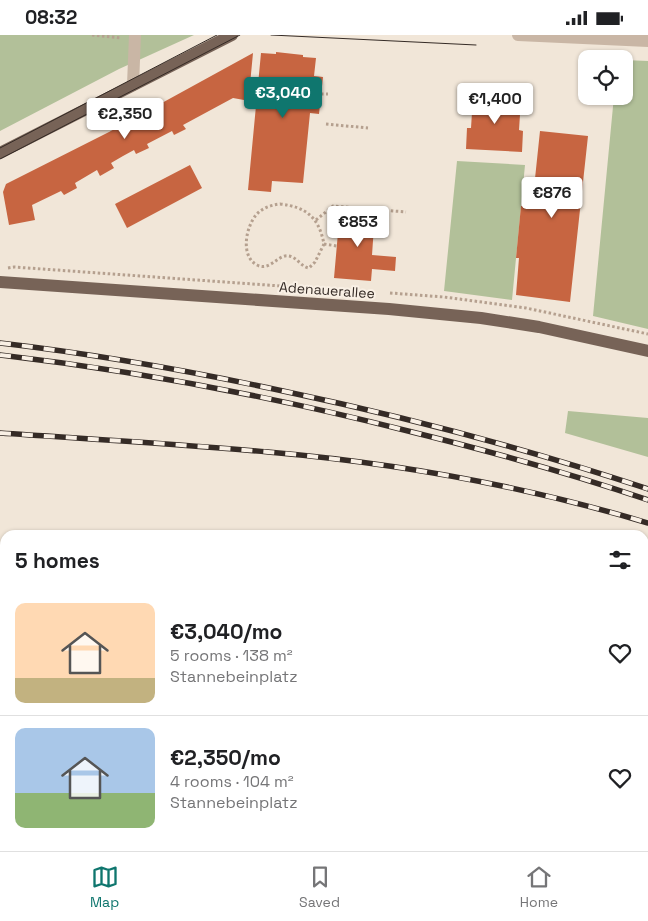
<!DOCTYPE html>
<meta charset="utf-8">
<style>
body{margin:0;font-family:"Space Grotesk",sans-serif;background:#f2f2f2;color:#202124;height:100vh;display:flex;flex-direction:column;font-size:19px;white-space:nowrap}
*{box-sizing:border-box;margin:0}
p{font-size:16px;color:#757577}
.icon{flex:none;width:28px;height:28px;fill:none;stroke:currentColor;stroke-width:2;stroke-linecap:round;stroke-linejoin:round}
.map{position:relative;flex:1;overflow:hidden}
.sheet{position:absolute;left:0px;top:495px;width:649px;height:321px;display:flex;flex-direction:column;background:#fff;border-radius:15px 15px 0 0;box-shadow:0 1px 4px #0004}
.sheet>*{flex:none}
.buttons{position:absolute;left:578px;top:15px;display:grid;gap:10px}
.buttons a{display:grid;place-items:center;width:55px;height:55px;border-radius:10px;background:#fff;box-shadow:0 1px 4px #0004;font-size:25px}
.price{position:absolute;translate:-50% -42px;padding:0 11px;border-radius:5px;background:#fff;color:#222;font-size:16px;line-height:32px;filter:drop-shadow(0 1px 2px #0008)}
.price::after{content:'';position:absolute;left:50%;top:30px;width:15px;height:11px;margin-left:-8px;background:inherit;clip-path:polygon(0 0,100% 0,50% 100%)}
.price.on{background:#0f766e;color:#fff}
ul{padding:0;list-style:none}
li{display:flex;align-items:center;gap:15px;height:125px;padding:0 15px}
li+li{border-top:1px solid #e0e0e0}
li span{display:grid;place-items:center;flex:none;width:140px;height:100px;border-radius:10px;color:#555}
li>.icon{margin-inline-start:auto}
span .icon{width:60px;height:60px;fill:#fffc;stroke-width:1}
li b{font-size:21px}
h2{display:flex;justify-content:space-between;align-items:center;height:60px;padding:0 15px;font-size:21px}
.status{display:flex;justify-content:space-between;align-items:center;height:35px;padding:0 25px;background:#fff;direction:ltr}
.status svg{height:14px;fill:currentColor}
.menu{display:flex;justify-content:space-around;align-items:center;height:70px;border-top:1px solid #e0e0e0;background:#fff;font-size:14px;color:#757577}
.menu a{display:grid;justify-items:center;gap:2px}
.menu .on{color:#0f766e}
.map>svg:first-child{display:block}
.green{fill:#b2c099}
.building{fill:#c76541}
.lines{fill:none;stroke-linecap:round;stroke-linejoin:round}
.path{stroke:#b5a08f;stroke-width:3;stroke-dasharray:2.5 2.5;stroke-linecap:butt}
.minor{stroke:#c9b6a5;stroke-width:12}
.major{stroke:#776357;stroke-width:12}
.tram{stroke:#352b26;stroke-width:1}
.rail-casing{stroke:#352b26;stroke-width:5.5}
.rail{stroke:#f9f0e5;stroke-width:4;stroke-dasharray:11;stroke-linecap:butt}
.labels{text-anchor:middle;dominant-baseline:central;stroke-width:4;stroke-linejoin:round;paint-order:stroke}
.street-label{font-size:14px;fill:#352b26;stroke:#f9f0e5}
</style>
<div class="status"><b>08:32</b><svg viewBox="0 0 49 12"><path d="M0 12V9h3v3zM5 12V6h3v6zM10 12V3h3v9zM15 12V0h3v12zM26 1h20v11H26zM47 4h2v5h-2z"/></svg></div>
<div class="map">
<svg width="648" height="816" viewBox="0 0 648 816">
<rect width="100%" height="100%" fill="#f1e6d8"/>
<!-- green -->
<path class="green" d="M0,0H194L119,34L0,96Z
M624,25L648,26V294L593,281L614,61H624Z
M457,126L525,130L512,265L444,256Z
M568,376L648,383V422L565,398Z"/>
<!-- building -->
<path class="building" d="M276,17L303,20V22L316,23L314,41L323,42L319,79L310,78L303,148L272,146L271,157L248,155L261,18L276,19Z
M253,18L249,60L245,59L244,65L233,63L183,90L186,94L174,100L172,96L147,109L149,113L136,119L134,115L123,121L111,128L114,133L100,141L97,135L75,148L77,153L64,160L61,156L32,170L35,185L9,190L3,157L6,149L109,97Z
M473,62L521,64L519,95L523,96L522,117L466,114L467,93H471Z
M540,96L588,101L570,267L516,260L519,223H516L521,171L532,172Z
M190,130L202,153L127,193L115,169Z
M340,175L375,177L372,220L396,222L395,236L372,234L371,246L334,243Z
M644,649H648V680H646L645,694H644Z"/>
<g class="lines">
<!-- path -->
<path class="path" d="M92,0L121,3
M321,59H328
M326,89L368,93
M280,169C307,172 319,183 324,209L315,227L309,233C300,232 296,219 285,221C276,223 268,236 257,230C240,221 246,192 256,180C262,173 271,170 280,169Z
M316,185L333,171L406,177
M324,209L337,211
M8,233L14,232L351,256
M390,258L444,262L526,273L648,299"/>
<!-- minor -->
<path class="minor" d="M518,0L648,6
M133,50L135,0
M0,577L5,632
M218,811L286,816"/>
<!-- major -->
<path class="major" d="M0,118L232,0
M0,247L389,274L481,283L539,292L648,316
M0,525L5,582
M5,652L3,663L5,686
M13,811V816"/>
<!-- tram -->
<path class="tram" d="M271,0L476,10
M0,113L217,0
M0,124L240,0
M0,667L5,748
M9,811V816
M17,811V816"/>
<defs>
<path id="rail" d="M0,308C95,319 190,336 283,356C406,382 528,414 648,454
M0,320C138,336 274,362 408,396C489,416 569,438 648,465
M0,398C89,404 179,409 268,417C396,428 525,451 648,488"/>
</defs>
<!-- rail casing -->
<use href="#rail" class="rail-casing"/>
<!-- rail -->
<use href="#rail" class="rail"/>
</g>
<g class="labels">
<!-- street labels -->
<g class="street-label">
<text transform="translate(327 255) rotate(4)">Adenauerallee</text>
</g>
</g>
</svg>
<div class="buttons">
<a><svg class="icon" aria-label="locate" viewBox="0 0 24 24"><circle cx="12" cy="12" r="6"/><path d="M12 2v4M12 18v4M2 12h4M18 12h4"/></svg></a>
</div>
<b class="price on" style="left:283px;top:84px">€3,040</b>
<b class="price" style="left:495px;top:90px">€1,400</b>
<b class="price" style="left:125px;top:105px">€2,350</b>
<b class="price" style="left:552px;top:184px">€876</b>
<b class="price" style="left:358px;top:213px">€853</b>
<section class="sheet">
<h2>5 homes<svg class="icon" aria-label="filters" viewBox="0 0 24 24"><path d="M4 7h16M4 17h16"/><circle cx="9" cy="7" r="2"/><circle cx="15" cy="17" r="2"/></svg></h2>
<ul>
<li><span style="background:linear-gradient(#ffd9b3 75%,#c2b280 0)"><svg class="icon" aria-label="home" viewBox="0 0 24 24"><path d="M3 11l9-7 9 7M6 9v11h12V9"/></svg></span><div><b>€3,040/mo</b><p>5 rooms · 138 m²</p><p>Stannebeinplatz</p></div><svg class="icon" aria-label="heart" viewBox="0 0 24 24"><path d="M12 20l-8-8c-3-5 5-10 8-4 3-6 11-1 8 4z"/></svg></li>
<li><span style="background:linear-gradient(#a9c7e8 65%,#8fb573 0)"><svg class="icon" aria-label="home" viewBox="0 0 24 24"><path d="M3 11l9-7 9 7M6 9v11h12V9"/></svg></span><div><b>€2,350/mo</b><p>4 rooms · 104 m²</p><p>Stannebeinplatz</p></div><svg class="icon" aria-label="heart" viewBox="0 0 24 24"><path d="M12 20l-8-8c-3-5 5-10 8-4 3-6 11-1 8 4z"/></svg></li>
</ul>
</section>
</div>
<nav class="menu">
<a class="on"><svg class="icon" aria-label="map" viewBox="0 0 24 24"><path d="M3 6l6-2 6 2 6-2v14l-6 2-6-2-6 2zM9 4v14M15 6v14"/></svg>Map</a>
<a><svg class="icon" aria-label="saved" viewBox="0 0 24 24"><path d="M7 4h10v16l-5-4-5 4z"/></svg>Saved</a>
<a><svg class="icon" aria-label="home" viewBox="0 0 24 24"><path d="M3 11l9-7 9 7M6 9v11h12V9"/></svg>Home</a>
</nav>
